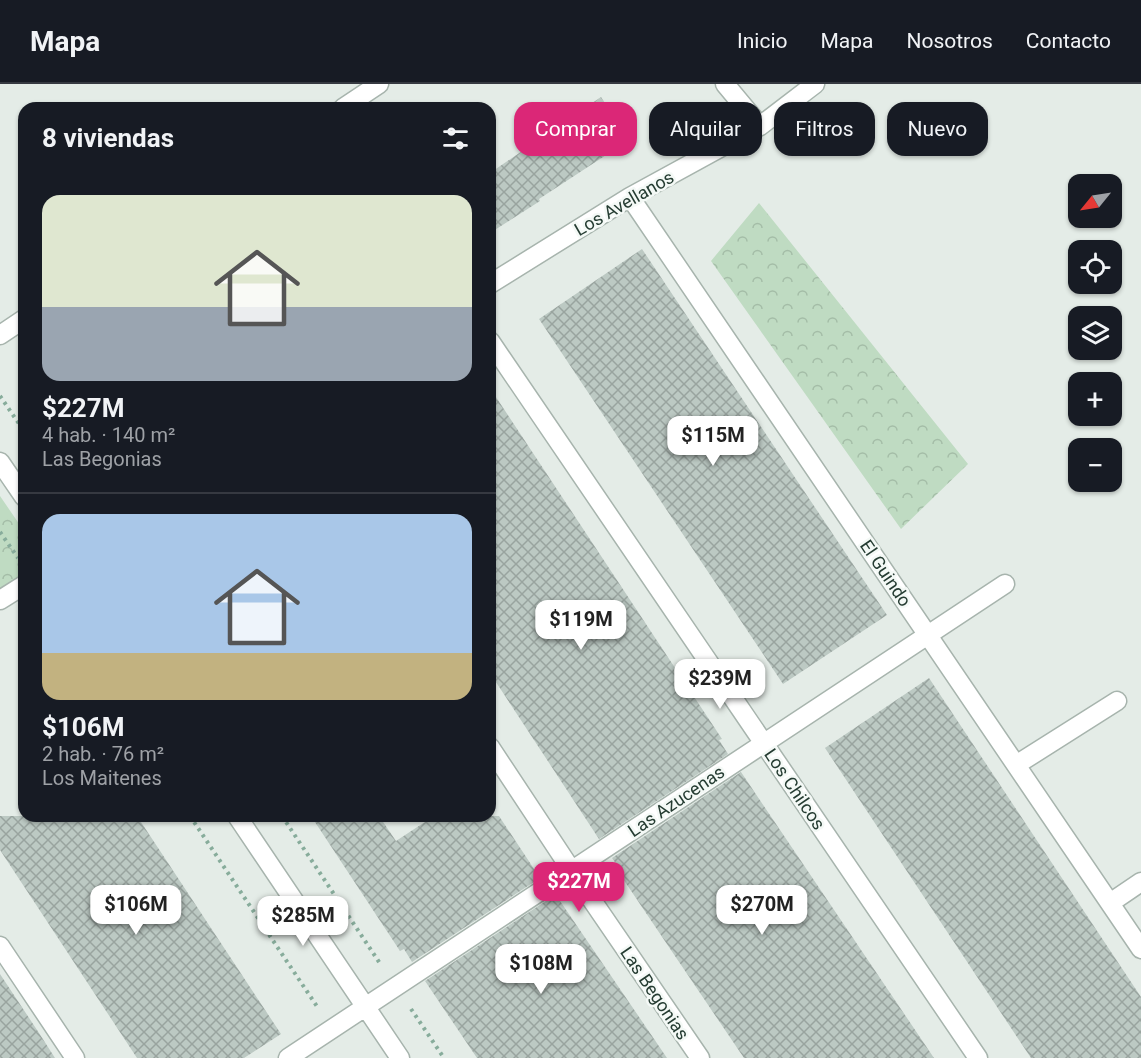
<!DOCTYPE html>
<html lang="es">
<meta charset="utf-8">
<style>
body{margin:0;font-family:Roboto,sans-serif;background:#242831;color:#f1f3f6;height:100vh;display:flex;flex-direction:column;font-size:22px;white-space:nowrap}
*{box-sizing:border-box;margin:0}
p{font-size:20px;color:#9ea1a6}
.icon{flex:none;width:33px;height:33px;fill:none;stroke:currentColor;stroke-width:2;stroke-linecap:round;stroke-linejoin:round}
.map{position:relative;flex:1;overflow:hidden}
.sheet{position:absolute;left:18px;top:18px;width:478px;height:720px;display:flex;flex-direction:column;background:#171b24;border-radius:18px;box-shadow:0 2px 4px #0004}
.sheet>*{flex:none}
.guide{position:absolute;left:514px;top:18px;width:536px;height:54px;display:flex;gap:12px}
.needle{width:39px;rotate:240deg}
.buttons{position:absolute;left:1068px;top:90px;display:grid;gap:12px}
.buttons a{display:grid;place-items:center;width:54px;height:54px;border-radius:12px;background:#171b24;box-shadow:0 2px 4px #0004;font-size:30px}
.price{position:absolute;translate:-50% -51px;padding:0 14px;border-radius:12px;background:#fff;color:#222;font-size:20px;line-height:39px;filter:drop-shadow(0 2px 3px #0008)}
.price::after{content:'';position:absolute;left:50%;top:36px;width:18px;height:14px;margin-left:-9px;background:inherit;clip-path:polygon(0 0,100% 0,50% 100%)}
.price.selected{background:#db2777;color:#fff}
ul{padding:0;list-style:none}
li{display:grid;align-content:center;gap:12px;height:318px;padding:0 24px}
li+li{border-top:2px solid #363941}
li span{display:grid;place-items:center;height:186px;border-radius:18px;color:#555}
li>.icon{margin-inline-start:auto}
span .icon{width:108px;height:108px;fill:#fffc;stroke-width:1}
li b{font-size:26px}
h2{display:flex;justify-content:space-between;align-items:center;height:72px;padding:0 24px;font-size:26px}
.chip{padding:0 21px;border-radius:18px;background:#171b24;box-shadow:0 2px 4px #0004;font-size:21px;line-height:54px}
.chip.selected{background:#db2777;color:#fff}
header{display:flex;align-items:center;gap:36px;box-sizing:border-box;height:84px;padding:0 30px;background:#171b24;border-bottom:2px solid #363941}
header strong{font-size:28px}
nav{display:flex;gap:33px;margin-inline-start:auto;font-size:21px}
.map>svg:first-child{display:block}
.forest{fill:url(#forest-crowns)}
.building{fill:url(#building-cross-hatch)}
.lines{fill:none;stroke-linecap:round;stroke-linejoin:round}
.minor-casing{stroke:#a7b4ad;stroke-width:21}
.path{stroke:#87ac9b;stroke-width:4;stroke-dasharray:3 4.5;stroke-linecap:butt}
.minor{stroke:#fff;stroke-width:18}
.labels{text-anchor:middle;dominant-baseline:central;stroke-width:5;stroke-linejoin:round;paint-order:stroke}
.street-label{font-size:18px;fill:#253c32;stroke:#f4f9f6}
</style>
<header>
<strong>Mapa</strong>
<nav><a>Inicio</a><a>Mapa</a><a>Nosotros</a><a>Contacto</a></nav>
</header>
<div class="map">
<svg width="1141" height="974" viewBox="0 0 1141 974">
<defs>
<pattern id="forest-crowns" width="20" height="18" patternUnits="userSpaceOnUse" patternTransform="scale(1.5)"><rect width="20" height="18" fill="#bfdbc2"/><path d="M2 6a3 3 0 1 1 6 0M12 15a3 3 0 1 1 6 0" fill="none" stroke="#a4bda7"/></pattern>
<pattern id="building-cross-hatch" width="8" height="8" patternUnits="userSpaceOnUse" patternTransform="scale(1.5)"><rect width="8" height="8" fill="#bcc9c3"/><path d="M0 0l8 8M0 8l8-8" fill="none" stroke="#99a49f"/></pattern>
</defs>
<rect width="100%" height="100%" fill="#e4ece7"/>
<!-- forest -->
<path class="forest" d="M759,119L968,380L901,445L711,177Z
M0,412L24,447V494L0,510Z"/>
<!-- building -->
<path class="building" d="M601,13L629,56L539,115L540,117L490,149V89Z
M642,165L887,531L783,600L539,235Z
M490,304L722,655L719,656L728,670L599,755L490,589Z
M929,594L1141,913V974H1031L825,664Z
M741,688L774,737L934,974H744L677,875L615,783L617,781L612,774Z
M0,732H137L281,950L244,974H137L0,766Z
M311,732H379L396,757L434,732H499L540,794L412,878L404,865L400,867Z
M552,813L555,816L558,814L667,974H477L425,897Z
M0,890L39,949L55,974H0Z"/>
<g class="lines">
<defs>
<path id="minor" d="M725,0L760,42
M343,24L379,0
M630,113L1141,865
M490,200L630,113L760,42L815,0
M0,251L24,235
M490,257L978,974
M0,378L24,413
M0,516L24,501
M490,663L572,787L700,974
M1016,681L1117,617
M237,732L400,974
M1110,819L1141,798
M0,862L75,974
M288,974L1005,500"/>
</defs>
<!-- minor casing -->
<use href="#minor" class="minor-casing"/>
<!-- path -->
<path class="path" d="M0,312L24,347
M0,448L18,474
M190,732L318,924
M282,732L381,881
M411,925L444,974"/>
<!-- minor -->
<use href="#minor" class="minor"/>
</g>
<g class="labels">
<!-- street labels -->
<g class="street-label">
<text transform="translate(624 119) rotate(-30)">Los Avellanos</text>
<text transform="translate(886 489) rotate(56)">El Guindo</text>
<text transform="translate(795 705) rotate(56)">Los Chilcos</text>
<text transform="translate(676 717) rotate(-34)">Las Azucenas</text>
<text transform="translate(655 909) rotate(56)">Las Begonias</text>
</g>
</g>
</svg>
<div class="buttons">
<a><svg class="needle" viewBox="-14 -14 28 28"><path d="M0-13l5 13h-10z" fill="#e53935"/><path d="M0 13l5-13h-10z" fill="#9ea1a6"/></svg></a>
<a><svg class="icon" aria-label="locate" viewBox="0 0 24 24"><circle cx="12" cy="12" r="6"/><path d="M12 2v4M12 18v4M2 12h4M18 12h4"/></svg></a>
<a><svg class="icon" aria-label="layers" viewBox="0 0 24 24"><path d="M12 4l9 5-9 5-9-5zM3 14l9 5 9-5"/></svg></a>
<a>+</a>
<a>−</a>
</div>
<b class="price" style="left:713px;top:383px">$115M</b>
<b class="price" style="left:581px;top:567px">$119M</b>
<b class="price" style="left:720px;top:626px">$239M</b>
<b class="price selected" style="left:579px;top:829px">$227M</b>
<b class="price" style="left:136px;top:852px">$106M</b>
<b class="price" style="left:762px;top:852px">$270M</b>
<b class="price" style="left:303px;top:863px">$285M</b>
<b class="price" style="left:541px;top:911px">$108M</b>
<div class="guide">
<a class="chip selected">Comprar</a>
<a class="chip">Alquilar</a>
<a class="chip">Filtros</a>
<a class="chip">Nuevo</a>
</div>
<section class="sheet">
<h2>8 viviendas<svg class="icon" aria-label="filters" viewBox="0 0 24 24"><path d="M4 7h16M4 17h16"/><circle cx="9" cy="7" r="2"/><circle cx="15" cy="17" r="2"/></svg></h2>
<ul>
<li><span style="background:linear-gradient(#dfe7d0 60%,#9aa5b1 0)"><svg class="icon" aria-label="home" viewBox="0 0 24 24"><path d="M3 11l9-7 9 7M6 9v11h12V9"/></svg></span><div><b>$227M</b><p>4 hab. · 140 m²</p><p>Las Begonias</p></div></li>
<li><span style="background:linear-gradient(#a9c7e8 75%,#c2b280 0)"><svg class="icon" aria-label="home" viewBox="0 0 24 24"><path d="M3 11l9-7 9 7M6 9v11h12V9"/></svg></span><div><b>$106M</b><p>2 hab. · 76 m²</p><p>Los Maitenes</p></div></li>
</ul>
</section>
</div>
